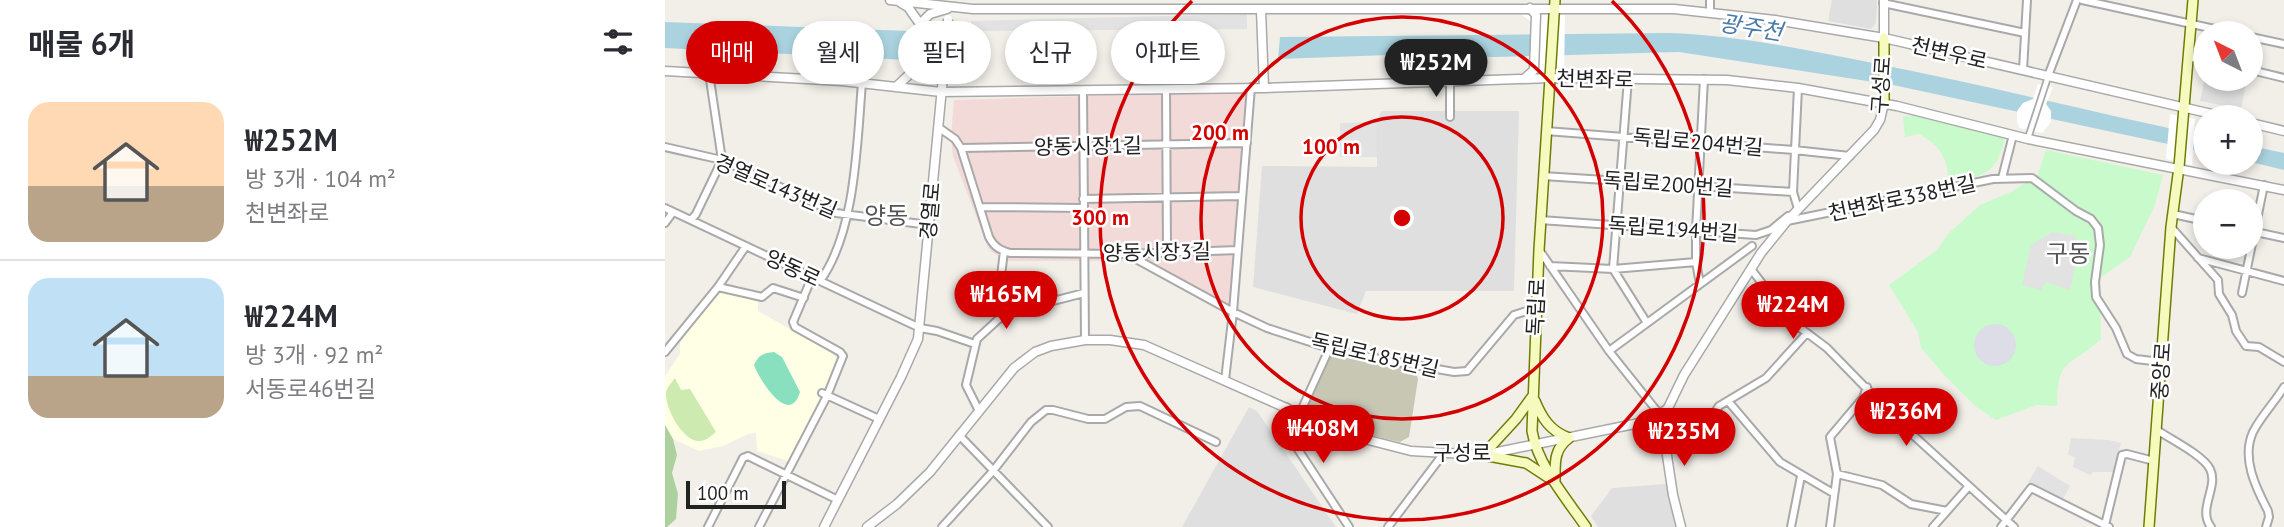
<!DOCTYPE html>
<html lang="ko">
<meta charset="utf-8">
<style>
body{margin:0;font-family:"PT Sans","Noto Sans KR",sans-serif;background:#f7f7f7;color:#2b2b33;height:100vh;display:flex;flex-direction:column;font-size:26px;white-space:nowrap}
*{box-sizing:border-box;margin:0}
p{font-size:23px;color:#7c7c81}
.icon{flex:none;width:38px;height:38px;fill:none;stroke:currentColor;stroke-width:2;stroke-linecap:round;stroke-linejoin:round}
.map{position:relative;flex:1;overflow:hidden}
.side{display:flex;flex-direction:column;background:#fff;width:665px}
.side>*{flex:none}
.banner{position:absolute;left:21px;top:21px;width:665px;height:63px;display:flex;gap:14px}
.needle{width:46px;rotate:318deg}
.buttons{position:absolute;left:1528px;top:21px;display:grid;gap:14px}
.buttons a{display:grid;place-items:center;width:70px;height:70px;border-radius:50%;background:#fff;box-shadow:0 4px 10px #0003;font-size:35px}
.scale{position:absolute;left:21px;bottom:18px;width:100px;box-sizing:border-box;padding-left:7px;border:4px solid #222;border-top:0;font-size:19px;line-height:24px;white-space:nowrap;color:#222;-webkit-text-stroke:5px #fff;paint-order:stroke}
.price{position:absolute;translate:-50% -60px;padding:0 16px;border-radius:24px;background:#d40000;color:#fff;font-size:23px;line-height:46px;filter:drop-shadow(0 2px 4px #0008)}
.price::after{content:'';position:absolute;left:50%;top:42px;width:21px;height:16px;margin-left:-10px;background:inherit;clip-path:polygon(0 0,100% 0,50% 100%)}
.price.current{background:#222;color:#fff}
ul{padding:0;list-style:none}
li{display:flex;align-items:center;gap:21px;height:175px;padding:0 28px}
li+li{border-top:2px solid #e1e1e2}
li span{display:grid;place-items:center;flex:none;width:196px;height:140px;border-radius:21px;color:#555}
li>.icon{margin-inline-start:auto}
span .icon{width:84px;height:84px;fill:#fffc;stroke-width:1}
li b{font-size:30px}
h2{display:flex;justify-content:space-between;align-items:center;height:84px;padding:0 28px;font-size:30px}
.tag{padding:0 24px;border-radius:32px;background:#fff;box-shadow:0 4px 10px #0003;font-size:24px;line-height:63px}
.tag.current{background:#d40000;color:#fff}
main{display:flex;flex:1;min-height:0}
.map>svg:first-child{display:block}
.residential{fill:#e0dfdf}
.commercial{fill:#f2dad9}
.education{fill:#ffffe5}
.construction{fill:#c7c7b4}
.grass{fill:#cdebb0}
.forest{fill:#add19e}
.park{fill:#c8facc}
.pitch{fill:#88e0be}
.parking{fill:#e2e2e2}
.plaza{fill:#dddde8}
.water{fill:#aad3df}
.pier{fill:#fff}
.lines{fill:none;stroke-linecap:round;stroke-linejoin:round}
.pedestrian-casing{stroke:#a9a9a9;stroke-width:8}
.minor-casing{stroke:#a9a9a9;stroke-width:10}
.tertiary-casing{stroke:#a9a9a9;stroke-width:11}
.secondary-casing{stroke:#707d05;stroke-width:12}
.pedestrian{stroke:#fff;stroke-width:4.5}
.minor{stroke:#fff;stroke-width:6}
.tertiary{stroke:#fff;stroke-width:8}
.secondary{stroke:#f7fabf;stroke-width:9}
.tertiary-bridge-casing{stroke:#a9a9a9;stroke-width:11;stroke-linecap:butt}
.tertiary-bridge{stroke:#fff;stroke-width:8}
.ring{fill:none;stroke:#d40000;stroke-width:3.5}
.labels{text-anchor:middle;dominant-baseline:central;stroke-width:5;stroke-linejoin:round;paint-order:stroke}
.street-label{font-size:21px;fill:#222;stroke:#fff}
.water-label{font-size:23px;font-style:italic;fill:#4a7aab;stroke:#fff}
.quarter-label{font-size:24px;fill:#555;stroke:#fff}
.centre{fill:#d40000;stroke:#fff;stroke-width:3.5}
.ring-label{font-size:21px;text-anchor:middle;font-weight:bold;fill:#d40000;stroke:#fff;stroke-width:5;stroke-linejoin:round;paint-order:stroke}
</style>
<main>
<section class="side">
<h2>매물 6개<svg class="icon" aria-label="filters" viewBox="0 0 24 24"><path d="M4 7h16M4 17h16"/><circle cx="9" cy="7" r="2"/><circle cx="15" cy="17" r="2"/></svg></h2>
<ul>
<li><span style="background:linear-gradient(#ffd9b3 60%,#b9a48a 0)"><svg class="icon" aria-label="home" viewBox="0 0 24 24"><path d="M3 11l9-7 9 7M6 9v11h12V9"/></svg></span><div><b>₩252M</b><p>방 3개 · 104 m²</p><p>천변좌로</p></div></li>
<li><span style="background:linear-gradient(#bfe0f5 70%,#b9a48a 0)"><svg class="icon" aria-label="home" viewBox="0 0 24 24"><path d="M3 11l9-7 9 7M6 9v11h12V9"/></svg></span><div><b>₩224M</b><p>방 3개 · 92 m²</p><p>서동로46번길</p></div></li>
</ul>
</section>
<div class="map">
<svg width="1619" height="527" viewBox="0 0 1619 527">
<rect width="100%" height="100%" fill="#f2efe9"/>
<!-- residential -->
<path class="residential" d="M1167,0H1212L1211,23L1206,29L1163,21Z
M1548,79H1582L1576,109L1535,101L1539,82L1547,83Z
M716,111H854L849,291H701L692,314L588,287L597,166L712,167V122Z
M584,407L592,411L671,527H517Z
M1001,484L1012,527H933L926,516L947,488Z"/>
<!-- commercial -->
<path class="commercial" d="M582,91L566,313L468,261H341L324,250L288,156L286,137L289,100Z"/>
<!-- education -->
<path class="education" d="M57,291L93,302V311L167,353L171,358V366L123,461L92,451L91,433L83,434L58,446L34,451L8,439L0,425V376L15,354V342L49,298Z"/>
<!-- construction -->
<path class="construction" d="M670,352L749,369L753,379L744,437L735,442L717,438L689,430L641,409V404L663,355Z"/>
<!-- grass -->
<path class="grass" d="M10,378L16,390L25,389L51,432C46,436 40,442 32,441C16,438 0,408 1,392C2,388 7,382 10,378Z"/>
<!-- forest -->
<path class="forest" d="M0,425L8,439L12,455L7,473L13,494L11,519L2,527H0Z"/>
<!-- park -->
<path class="park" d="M1238,116H1250L1340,138C1331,175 1319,176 1284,183C1282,156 1275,146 1254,134L1240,137Z
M1381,150L1498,175L1490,205L1465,257L1435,278L1436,339C1404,369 1393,355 1392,406L1372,405L1331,420L1310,406L1281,377L1256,348L1253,332L1224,285L1272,250L1283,234L1315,205L1348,191L1373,174Z"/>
<!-- pitch -->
<path class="pitch" d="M109,352L117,357L135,392C124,428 94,379 89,365C94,355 98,353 109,352Z"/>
<!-- parking -->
<path class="parking" d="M582,14V29L306,31V21Z
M712,122V157H675V123Z
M1387,232L1410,236L1415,246L1405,290L1381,282L1376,290L1357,285L1366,245Z
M1406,438L1444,440L1456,443L1448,472H1428L1425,475L1408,467L1410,457L1403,455Z
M1373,466L1405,486L1397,501L1367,487L1363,482Z"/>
<!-- plaza -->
<path class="plaza" d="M1309 345a21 21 0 1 1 42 0a21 21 0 1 1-42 0Z"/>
<!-- water -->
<path class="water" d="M0,22L244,31L242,60L0,48Z
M1003,33C1070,35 1137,49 1203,62C1316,84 1427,112 1540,136V152L1228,85L1014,52L829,57L724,55L613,59L615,37Z
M1586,146L1619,153V170L1586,162Z"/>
<!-- pier -->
<path class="pier" d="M857,15H900L899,76L859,75L867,68L869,24Z
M1373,84L1388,87L1381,104L1386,111V122L1377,133L1354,128L1352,121V111L1358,103L1368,99Z
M1505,114L1530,119L1527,165L1501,159Z"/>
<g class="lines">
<defs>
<path id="pedestrian" d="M1363,138L1383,77"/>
<path id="minor" d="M1417,0L1568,33
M1218,3L1360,33
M1045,12V0
M1586,37L1619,44
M1524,57L1540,61
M1358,70L1362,0
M1586,70L1619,78
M1383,76L1412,0
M963,79L948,269L982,323
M785,81V117
M501,89L502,251
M418,90L420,340
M273,127L290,139L296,148L324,237C329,247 335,250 345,253L462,254L573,250
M881,131L1129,150L1185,156
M0,147L57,160L171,213L264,225
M296,148L582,143
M878,176L1128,192
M1337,178L1348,135
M418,199L577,196
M315,207L418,208
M0,208L255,328L272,331L310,344
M1132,210L1133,209L1128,192L1133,88
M1508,214L1540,221
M26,220L31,214L57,160L44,73
M875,220L1091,235L1106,230L1123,216
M1122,221L1328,179L1367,178L1411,211L1426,219L1433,228L1435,245L1430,282L1431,297L1451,328L1462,354L1471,359L1496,362
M0,223L8,212
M1506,227L1553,280L1554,294L1567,315L1571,331L1581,346L1594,347L1619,362
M1586,231L1619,238
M339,251L336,276L343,314
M875,251L944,351L996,416
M462,254L568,312L602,328L676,352L789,372L802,371L849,315L871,308
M1533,258L1619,281
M885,266L948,269L1031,262
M1086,269L1126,321L1162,348L1237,425L1349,527
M155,281C191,232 192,142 197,83
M1035,284L1031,262V231L1039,79
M53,287L97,297L108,288L139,298
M1577,293L1599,185
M944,351L1087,246
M0,352L53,287L81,246
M560,380L568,312L586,87
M157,393L214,419
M1063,401L1115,462L1168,493
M621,407L619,428L684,527
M314,411L301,385L312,339L337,316L349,311L419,293
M635,413L665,347
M1492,430C1505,439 1538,455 1545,469C1554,487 1532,509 1546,527
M294,435L383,527
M1002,449L1021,446L1033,438L1054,406L1101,378L1141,334
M1172,474L1217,485L1246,504L1282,511
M1440,525L1457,455L1462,454L1489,461
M43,527L78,458L83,456L173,500
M94,527L162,396L178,356L175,352L130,327L128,322L147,277
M277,527L328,471L366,422L381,410H388L423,419H440L461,407L475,406L551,442
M723,527L779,453
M1126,527L1136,476
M1165,527L1172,474L1165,437L1198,398L1202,387
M1268,527L1304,486
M1336,527L1366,488L1444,527
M1601,527L1604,517L1603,511C1591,488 1576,458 1588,432C1596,416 1610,402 1619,387"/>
<path id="tertiary" d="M225,0L308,9H1009L1110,20L1219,38L1560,117
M1219,0V38
M236,3L243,7L255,24
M596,10L599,88
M0,71L177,81L276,92L599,88L886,78L1062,80L1133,88L1232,106L1363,139L1619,190
M859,79L869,70L871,15L865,8
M231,87L249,70L255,24L265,14L282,9
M1586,123L1619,131
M996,416L1008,495L1016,527
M159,527L236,377L253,339L278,77
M202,527L232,504L265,472L349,368L370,352L386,346L420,340H445L479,345L680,434L746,451L818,455L989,420L1003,408L1019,375L1096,253L1122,221L1209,130L1215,120L1219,103"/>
<path id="secondary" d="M890,0L874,250L867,431C873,466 901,498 921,527
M1219,103V38
M870,401C877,418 885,431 904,438
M818,455L861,463L887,480
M818,455L851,419L867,397
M890,480C890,462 889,449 904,438
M1484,527L1506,227L1514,167L1528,0"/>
</defs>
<!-- pedestrian casing -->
<use href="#pedestrian" class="pedestrian-casing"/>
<!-- minor casing -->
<use href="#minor" class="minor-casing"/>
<!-- tertiary casing -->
<use href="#tertiary" class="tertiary-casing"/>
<!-- secondary casing -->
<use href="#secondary" class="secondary-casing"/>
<!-- pedestrian -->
<use href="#pedestrian" class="pedestrian"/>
<!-- minor -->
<use href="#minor" class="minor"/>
<!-- tertiary -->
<use href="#tertiary" class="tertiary"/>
<!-- secondary -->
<use href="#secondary" class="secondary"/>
<defs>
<path id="tertiary-bridge" d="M278,77L283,19"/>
</defs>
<!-- tertiary-bridge casing -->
<use href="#tertiary-bridge" class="tertiary-bridge-casing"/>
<!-- tertiary-bridge -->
<use href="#tertiary-bridge" class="tertiary-bridge"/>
</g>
<!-- distance rings -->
<g class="ring">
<circle cx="737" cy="218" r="101"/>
<circle cx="737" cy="218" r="201"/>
<path d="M947 1A302 302 0 1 1 527 1"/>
</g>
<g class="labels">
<!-- street labels -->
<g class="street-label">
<text transform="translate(1284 53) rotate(13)">천변우로</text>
<text transform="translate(930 79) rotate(1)">천변좌로</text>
<text transform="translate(1216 85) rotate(-86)">구성로</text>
<text transform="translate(1033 142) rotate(5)">독립로204번길</text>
<text transform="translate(423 146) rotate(-1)">양동시장1길</text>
<text transform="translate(1003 184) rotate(4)">독립로200번길</text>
<text transform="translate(111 186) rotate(23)">경열로143번길</text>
<text transform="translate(1237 198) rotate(-12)">천변좌로338번길</text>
<text transform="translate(265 211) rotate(-85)">경열로</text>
<text transform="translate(1008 229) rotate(4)">독립로194번길</text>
<text transform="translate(492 252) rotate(-1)">양동시장3길</text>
<text transform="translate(128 268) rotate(25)">양동로</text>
<text transform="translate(871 307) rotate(-87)">독립로</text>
<text transform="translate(710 355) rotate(13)">독립로185번길</text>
<text transform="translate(1496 371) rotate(-86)">중앙로</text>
<text x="797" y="452">구성로</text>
</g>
<!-- water labels -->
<g class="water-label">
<text transform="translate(1086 27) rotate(9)">광주천</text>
</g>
<!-- quarter labels -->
<g class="quarter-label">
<text x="221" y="215">양동</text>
<text x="1403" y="253">구동</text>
</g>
</g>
<circle cx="737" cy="218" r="10" class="centre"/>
<g class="ring-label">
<text x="555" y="140">200 m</text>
<text x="666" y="154">100 m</text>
<text x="435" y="225">300 m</text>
</g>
</svg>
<div class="buttons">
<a><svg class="needle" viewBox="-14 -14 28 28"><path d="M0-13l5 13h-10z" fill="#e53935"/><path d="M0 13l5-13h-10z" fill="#7c7c81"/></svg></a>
<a>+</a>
<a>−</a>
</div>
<div class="scale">100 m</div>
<b class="price current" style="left:771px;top:99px">₩252M</b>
<b class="price" style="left:341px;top:331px">₩165M</b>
<b class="price" style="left:1128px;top:341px">₩224M</b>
<b class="price" style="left:1241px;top:448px">₩236M</b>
<b class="price" style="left:658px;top:465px">₩408M</b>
<b class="price" style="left:1019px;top:468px">₩235M</b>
<div class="banner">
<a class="tag current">매매</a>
<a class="tag">월세</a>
<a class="tag">필터</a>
<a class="tag">신규</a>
<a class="tag">아파트</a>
</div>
</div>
</main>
